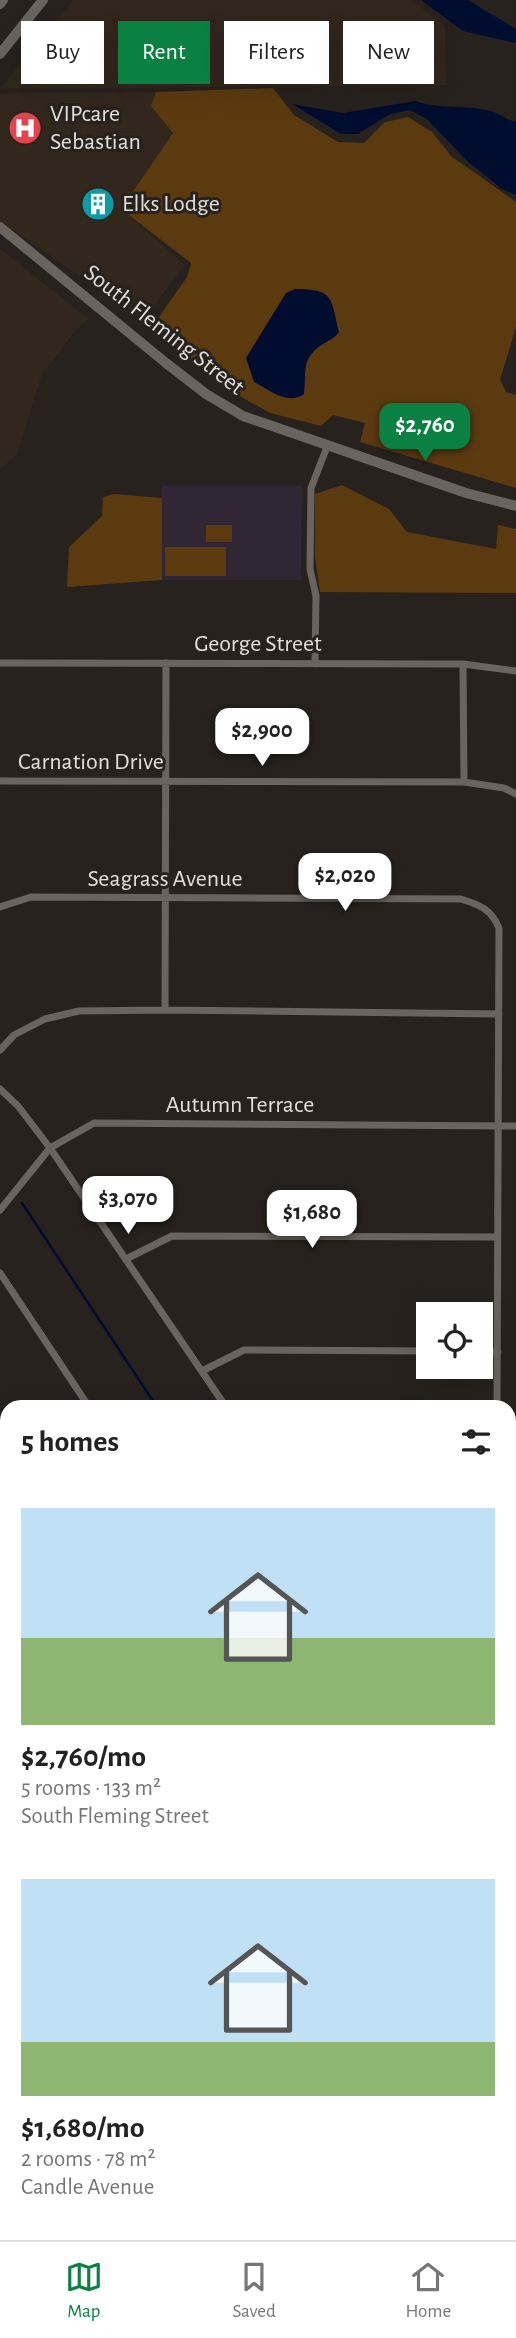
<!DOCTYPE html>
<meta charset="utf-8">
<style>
body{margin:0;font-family:"Alegreya Sans",sans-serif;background:#f2f2f2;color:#222;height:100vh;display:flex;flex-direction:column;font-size:26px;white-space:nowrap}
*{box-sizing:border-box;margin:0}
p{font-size:23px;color:#767676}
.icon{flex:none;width:38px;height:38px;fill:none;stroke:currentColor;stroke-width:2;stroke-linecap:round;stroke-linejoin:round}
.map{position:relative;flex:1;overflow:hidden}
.sheet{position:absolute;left:0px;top:1400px;width:516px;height:840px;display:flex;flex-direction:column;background:#fff;border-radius:21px 21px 0 0;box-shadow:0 7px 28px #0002}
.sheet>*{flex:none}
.hud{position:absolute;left:21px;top:21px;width:474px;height:63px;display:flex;gap:14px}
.buttons{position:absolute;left:416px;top:1302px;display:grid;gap:14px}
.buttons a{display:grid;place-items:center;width:77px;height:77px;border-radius:0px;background:#fff;box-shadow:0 7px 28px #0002;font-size:35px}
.price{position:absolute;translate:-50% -60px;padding:0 16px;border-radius:14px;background:#fff;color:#222;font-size:23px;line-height:46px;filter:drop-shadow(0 2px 4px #0008)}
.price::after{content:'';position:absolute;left:50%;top:42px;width:21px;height:16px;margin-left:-10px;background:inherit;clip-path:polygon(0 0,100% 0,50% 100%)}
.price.active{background:#0b8043;color:#fff}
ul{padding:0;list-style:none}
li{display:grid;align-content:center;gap:14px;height:371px;padding:0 21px}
li span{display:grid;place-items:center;height:217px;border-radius:0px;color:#555}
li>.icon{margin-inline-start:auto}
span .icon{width:126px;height:126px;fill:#fffc;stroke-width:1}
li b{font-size:30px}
h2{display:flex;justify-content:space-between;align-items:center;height:84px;padding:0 21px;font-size:30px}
.pill{padding:0 24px;border-radius:0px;background:#fff;box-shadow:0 7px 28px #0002;font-size:24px;line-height:63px}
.pill.active{background:#0b8043;color:#fff}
.tab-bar{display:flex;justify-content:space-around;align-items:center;height:98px;border-top:2px solid #e0e0e0;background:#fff;font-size:19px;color:#767676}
.tab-bar a{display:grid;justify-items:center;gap:4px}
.tab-bar .active{color:#0b8043}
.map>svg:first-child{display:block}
.built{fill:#31271d}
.education{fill:#302634}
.green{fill:#5b3a10}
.water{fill:#000d2e}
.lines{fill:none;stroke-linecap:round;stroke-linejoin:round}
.stream{stroke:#000d2e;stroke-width:2.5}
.street{stroke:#6a645e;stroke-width:7}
.secondary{stroke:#6a645e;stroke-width:10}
.labels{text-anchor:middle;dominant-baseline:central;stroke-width:6;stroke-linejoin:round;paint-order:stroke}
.poi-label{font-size:24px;fill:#e2dfdb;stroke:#27221d;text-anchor:start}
.street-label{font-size:24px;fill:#e2dfdb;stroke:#27221d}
</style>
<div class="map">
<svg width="516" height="2240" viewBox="0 0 516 2240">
<rect width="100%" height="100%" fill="#27221d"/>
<!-- built -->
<path class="built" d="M73,0H412L445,26L446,85L0,89Z
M156,92L151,106L173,133L121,209L185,265L143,320L0,221V93Z
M0,249L89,319L75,331L42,374L17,455L0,469Z"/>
<!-- education -->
<path class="education" d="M162,486H302L301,580H162Z"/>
<!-- green -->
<path class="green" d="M273,88L294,115L338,142L364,143L385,122L408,117L432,132L451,156L516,202V327L500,380L506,392L516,395V488L360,442L365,423L333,415L321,426L270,413L238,395L150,330L187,277L191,263L121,209L173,133L151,106L156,92Z
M342,485L389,509L407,532L496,549L498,525L516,529V593L320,592L315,558V494Z
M114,494L162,498V580L67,587L69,547L102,516L103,497Z
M206,525H232V542H206Z
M165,547H226V576H165Z"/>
<!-- water -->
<path class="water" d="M421,0H468L516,29V43L463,31Z
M243,50L258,53V72L256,75L225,76L224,74Z
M415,101C441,110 464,104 490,111C499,113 506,120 516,122V195L502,189L466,160L427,119L410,110L390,114L358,134H341L292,104L343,113Z
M295,289C335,289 331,299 339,332C334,339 327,341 320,346C300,361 307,374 304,394C288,406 270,390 254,382L246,358L286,293Z"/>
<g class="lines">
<!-- stream -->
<path class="stream" d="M22,1203L157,1407
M509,1710L516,1706
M5,1992L7,1995
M0,2074L7,2070
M0,2194L7,2205
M26,2233L30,2240"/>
<!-- street -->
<path class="street" d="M0,663L463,664L516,671
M315,664L316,596L310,569L311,488L327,447
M463,664L464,782
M0,781L464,782L504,788L516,794
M0,907L31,897L461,899C480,905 491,909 499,928L497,1407
M165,1010L166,663
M0,1050L14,1035L45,1019L79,1011L165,1010L499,1014
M0,1089L18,1106L50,1148L226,1407
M0,1210L50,1148L94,1123L516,1126
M126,1259L172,1236L497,1237
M0,1273L89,1407
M481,1352H498
M202,1371L244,1350L429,1351
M0,1476L7,1486
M509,1628L516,1623
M0,1679L7,1689
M509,1785L516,1781
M509,1830L516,1839
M0,1879L7,1889
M0,1972L7,1968
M509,2030L516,2040
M0,2098L7,2109
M98,2233L103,2240
M238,2233L243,2240
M374,2233L379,2240"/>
<!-- secondary -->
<path class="secondary" d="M0,4L3,0
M0,54L43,0
M0,227L166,363L206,394L243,416L466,493L516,506
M509,2199L516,2194
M448,2240L458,2233"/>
</g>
<!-- icons -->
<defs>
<symbol id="hospital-disc" viewBox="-11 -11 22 22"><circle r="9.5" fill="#e0444e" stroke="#27221d"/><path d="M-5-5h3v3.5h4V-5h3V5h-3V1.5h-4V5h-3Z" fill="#fff"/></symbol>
<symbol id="building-disc" viewBox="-11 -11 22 22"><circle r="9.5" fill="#0f9aa8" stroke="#27221d"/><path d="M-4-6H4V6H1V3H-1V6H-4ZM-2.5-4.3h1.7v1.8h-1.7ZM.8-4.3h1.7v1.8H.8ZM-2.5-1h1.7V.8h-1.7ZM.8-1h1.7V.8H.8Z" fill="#fff"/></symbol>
</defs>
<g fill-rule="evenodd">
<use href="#hospital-disc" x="6" y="109" width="38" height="38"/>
<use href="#building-disc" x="79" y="185" width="38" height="38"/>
</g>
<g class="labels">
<!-- poi labels -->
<g class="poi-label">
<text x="50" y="114">VIPcare<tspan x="50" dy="28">Sebastian</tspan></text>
<text x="122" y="204">Elks Lodge</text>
</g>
<!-- street labels -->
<g class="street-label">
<text transform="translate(164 330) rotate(38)">South Fleming Street</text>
<text x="258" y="644">George Street</text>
<text x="91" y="762">Carnation Drive</text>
<text x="165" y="879">Seagrass Avenue</text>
<text x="240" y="1105">Autumn Terrace</text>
</g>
</g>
</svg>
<div class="buttons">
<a><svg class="icon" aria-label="locate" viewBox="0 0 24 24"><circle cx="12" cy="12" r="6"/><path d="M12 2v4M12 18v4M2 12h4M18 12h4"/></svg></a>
</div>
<b class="price active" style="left:425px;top:463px">$2,760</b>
<b class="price" style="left:262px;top:768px">$2,900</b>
<b class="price" style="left:345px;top:913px">$2,020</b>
<b class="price" style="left:128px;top:1236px">$3,070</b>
<b class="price" style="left:312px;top:1250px">$1,680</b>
<div class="hud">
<a class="pill">Buy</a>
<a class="pill active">Rent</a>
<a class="pill">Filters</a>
<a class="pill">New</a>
</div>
<section class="sheet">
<h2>5 homes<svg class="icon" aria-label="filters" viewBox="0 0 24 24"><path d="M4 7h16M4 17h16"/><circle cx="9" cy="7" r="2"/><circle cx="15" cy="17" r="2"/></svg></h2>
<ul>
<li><span style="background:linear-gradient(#bfe0f5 60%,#8fb573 0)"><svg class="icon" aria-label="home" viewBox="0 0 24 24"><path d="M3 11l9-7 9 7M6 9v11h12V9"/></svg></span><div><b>$2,760/mo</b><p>5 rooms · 133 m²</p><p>South Fleming Street</p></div></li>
<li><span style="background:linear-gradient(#bfe0f5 75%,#8fb573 0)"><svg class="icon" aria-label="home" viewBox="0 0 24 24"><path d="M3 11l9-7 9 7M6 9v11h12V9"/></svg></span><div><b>$1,680/mo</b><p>2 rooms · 78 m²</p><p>Candle Avenue</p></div></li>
</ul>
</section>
</div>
<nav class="tab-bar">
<a class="active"><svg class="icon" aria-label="map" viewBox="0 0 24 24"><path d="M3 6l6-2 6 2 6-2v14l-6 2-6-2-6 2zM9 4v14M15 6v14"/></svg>Map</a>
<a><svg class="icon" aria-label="saved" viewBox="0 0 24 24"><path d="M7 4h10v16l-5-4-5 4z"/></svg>Saved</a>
<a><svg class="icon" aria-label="home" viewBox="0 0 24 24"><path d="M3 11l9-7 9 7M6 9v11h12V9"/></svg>Home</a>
</nav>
